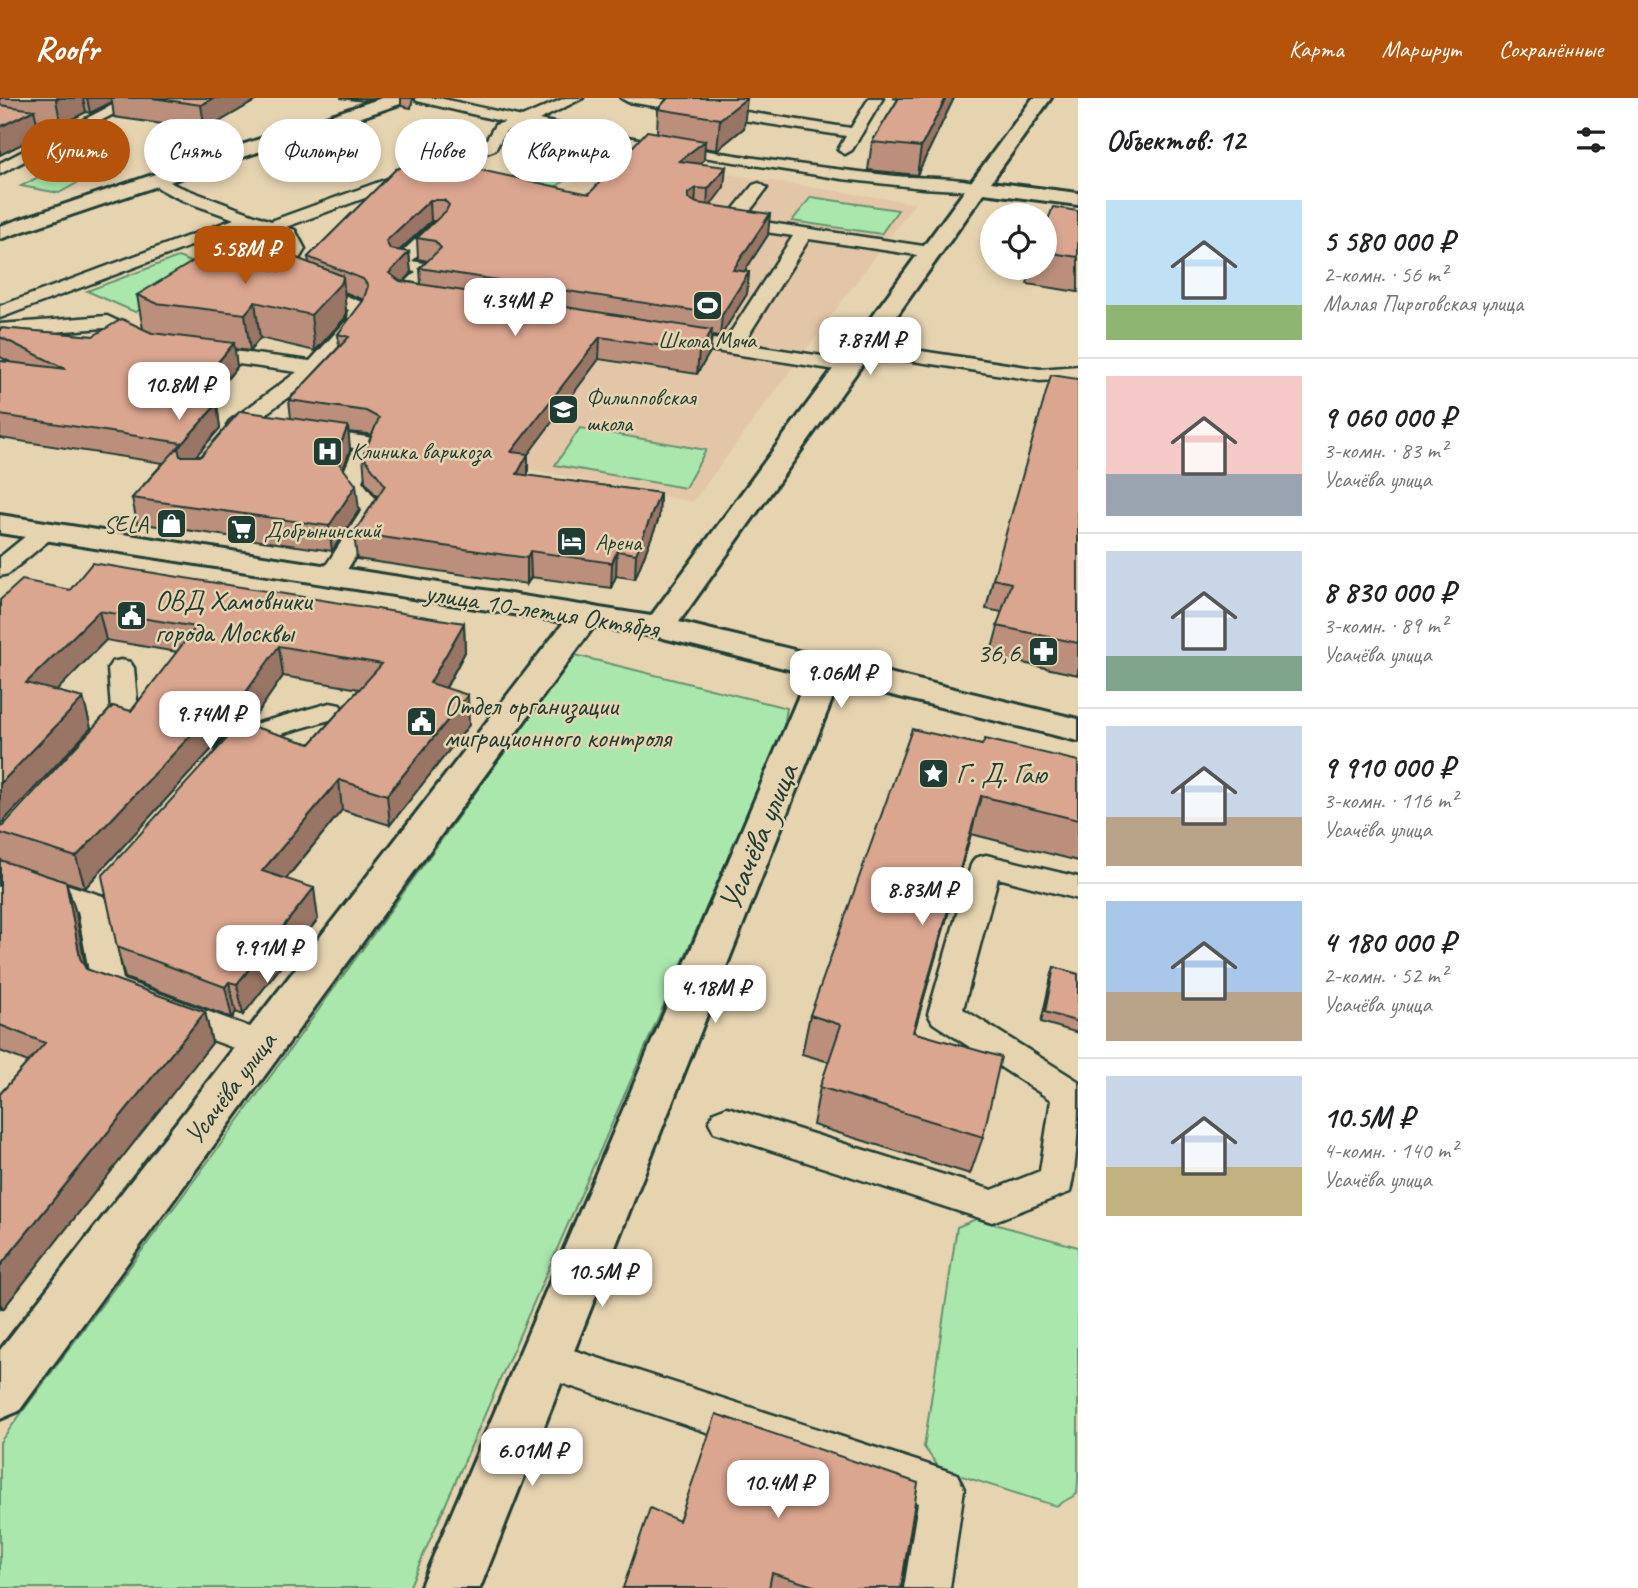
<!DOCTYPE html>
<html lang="ru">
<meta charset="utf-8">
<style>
body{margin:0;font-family:Caveat,sans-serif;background:#f6f6f6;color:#202124;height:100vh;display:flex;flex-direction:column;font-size:26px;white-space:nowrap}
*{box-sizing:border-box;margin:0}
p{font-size:23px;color:#757577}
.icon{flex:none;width:38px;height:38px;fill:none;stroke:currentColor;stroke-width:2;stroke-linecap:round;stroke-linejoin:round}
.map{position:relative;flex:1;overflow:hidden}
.panel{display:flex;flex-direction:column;background:#fff;width:560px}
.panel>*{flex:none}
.top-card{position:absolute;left:21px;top:21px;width:665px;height:63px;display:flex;gap:14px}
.fabs{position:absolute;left:980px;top:105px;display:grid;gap:14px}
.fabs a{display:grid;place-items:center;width:77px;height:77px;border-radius:50%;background:#fff;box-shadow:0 4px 10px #0003;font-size:35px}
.price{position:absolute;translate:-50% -60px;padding:0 16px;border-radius:14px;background:#fff;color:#222;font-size:23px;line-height:46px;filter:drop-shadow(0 2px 4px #0008)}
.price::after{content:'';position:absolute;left:50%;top:42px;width:21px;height:16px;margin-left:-10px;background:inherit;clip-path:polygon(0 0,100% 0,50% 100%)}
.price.current{background:#b45309;color:#fff}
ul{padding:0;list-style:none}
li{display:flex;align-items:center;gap:21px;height:175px;padding:0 28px}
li+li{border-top:2px solid #e0e0e0}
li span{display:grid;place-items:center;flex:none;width:196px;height:140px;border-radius:0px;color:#555}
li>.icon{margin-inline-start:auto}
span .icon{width:84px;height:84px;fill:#fffc;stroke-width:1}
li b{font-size:30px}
h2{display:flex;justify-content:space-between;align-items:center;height:84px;padding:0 28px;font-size:30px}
.pill{padding:0 24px;border-radius:32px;background:#fff;box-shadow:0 4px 10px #0003;font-size:24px;line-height:63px}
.pill.current{background:#b45309;color:#fff}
header{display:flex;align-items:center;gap:42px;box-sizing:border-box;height:98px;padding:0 35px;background:#b45309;color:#fff}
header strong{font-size:33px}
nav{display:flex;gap:38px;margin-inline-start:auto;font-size:24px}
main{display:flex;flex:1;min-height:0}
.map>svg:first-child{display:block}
.built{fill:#e3c6a7}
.green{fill:#aae7ad;stroke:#649270;stroke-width:2}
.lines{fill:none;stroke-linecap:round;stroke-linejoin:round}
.service-casing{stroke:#1f3d34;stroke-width:5}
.minor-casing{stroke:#1f3d34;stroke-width:6}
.tertiary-casing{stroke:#1f3d34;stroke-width:6}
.service{fill:#e6d4b1;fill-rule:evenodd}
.minor{fill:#e6d4b1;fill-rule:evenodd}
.tertiary{fill:#e6d4b1;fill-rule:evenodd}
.wall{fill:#bc8f7c;stroke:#1f3d34;stroke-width:2;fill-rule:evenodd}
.shaded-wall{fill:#997465;stroke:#1f3d34;stroke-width:2}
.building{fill:#dba690;stroke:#1f3d34;stroke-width:2}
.labels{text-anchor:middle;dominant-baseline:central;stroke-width:5;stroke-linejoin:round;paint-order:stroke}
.far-poi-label{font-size:23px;fill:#1f3d34;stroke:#e6d4b1;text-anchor:start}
.poi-label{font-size:28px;fill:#1f3d34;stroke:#e6d4b1;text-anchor:start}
.street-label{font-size:28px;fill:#1f3d34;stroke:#e6d4b1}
.near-street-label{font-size:33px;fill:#1f3d34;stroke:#e6d4b1}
</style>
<header>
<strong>Roofr</strong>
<nav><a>Карта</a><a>Маршрут</a><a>Сохранённые</a></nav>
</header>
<main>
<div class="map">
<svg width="1078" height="1490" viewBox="0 0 1078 1490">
<rect width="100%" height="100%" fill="#e6d4b1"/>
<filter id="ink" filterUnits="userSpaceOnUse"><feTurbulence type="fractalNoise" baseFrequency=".0143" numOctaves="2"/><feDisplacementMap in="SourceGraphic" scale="14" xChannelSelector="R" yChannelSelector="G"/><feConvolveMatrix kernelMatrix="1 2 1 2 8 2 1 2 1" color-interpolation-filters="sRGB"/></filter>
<g filter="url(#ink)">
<!-- built -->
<path class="built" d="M615,59L915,105L693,404L347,334L456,213L341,194L413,111L503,126Z"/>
<!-- green -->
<path class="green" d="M545,61L587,70L548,93L505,83Z
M48,74L86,80L59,95L21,88Z
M811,99L898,112L881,136L792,123Z
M178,159L226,178L135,214L87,193Z
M580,330L706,352L685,390L555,367Z
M575,557L787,610L783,634L409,1490H0V1344L241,1019Z
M976,1121L1078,1149V1380L1077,1396L1056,1408L940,1371L924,1349L957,1129Z"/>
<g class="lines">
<defs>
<path id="service" d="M126,0H144L0,76V65Z
M415,0H439L522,19L565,0H583L539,22C656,46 776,65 895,78C911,80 975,79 984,88L976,93L923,90L842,81L634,48L523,27L506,33L495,52L286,129L295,132L305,151L293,171L296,178L364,205C382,237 268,314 244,331H230L227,327L230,323L297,274L195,260L185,254L188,250L195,248L310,263L348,221L349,212L282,185L275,171L287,151L282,139L249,126L0,220V208L234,121C210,111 165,100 148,81L151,78H161L175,87L271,123L484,46L495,27L505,24L417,3Z
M621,0H655L851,30L869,0H883L852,52L845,56L838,52L846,38L628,4Z
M759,85L767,90L744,121L930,149L939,154L930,159L809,141L743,246L849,262L856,264L859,268L856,272L849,274L671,246L662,240L671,234L725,243L793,138L731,129L723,124L753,87Z
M439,124L445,125L447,129L445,133L412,163L436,167L439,171L416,194L430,197L433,201L424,206L396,201L393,197L396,193L416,174L392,170L389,166L433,125Z
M107,218L154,240L157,244L147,250L104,230L0,238V226Z
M862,244L1040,271L1078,268V280L1040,283L855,254L852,250Z
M311,331L367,339L374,341L378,345L362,383L384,412L340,483L331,485L322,483L319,478L362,412L340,383L354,350L304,341L300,337L304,333Z
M46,426L54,428L58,433L54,438L8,476L0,478V459L38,428Z
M121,562L130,564L134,570L138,614C127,631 112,653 90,647L86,641L111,612L108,570L112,564Z
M330,605L340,607L343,613L340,619L253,644L240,658L230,661L220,658L216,652L233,632Z
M986,757L1078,779V801L998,780L963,911L1078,983C1078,1018 1078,1062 1070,1094L992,1124L714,1034L709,1024L714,1014L727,1009L992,1092L1040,1073L1051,1002L933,925L928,916L971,767L975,760Z
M0,765L103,798L108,806L123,882L274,938L279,947L274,956L262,960L250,956L96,899L92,890L78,813L0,787Z
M542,1242L957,1376L964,1391L950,1490H904L918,1405L528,1274L522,1261L528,1248Z"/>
<path id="minor" d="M382,0H409L406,4L0,141V128Z
M586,507L597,510L602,517L597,524L19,1313L0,1321V1252L575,510Z"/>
<path id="tertiary" d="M1033,0H1051L991,84L1078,95V107L984,95L679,524L1078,621V643L839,584L480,1490H420L808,576L659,539L0,435V417L651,518Z"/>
</defs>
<!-- service casing -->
<use href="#service" class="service-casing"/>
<!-- minor casing -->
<use href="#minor" class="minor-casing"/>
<!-- tertiary casing -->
<use href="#tertiary" class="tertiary-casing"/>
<!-- service -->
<use href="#service" class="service"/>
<!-- minor -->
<use href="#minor" class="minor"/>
<!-- tertiary -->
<use href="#tertiary" class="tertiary"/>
</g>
<!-- wall -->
<path class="wall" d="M0,0H260L205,32L114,19L112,4L90,15L86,14L61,27L37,23L40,37L0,57Z
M340,0H374L364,3Z
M401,0H413L411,10L401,8Z
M668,0L744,30L717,52L704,50V62L700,65L724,89L710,107L768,137L744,174H749L747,196L720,239L712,238L710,254L697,276L599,261L528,356V378L660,395L659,420L635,481L616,478L611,490L531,479L527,486L357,461L354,435L377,399L365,383L363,358L371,339L368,336L348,334L350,352L343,370L359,412L332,453L137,425L132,400L163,365L0,340V263L10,264L0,259V230L93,238L143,231L137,197L280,173L309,165L308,159L396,71L589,96L657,35L658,11ZM431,123H436L417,140L418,161L428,163L420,170L421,186L404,183L411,176L409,154L400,153ZM344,194L364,202L338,236L339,249L289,302L291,320L201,358H196L220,330L217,306L207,305L237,269L234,251L250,253L260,240L315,253L345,220L346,214Z
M893,0H954L917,77L868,72L872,44L898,1Z
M1078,113V194L1027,186L1031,170H1045V129Z
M1078,281V577L990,558L1002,514L986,511L993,481Z
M70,492L464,525L465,554L446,590L469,627L390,727L342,712L286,781L318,821L243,917L236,914L232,920L125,880L117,849L239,628L231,630L85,790L14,767L66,784L76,815L86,871L205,914L212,945L3,1211L0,1210V996L28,964L0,953V729L3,728L131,613L177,554L106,542L56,593L83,600L91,630L0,727ZM283,578L359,591L310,646L244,626L251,624Z
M982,647L1078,663V763L971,736L914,934L983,1039L970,1076L813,1027L820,989L829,964L802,956L810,917Z
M1054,869L1078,876V935L1041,924L1051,879Z
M679,1423L901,1490H623Z"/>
<!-- shaded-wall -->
<path class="shaded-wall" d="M60,0H83L86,14L61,27L56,2Z
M87,0H111L112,4L90,15Z
M214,0H260L205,32L201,7Z
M364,0H374L364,3Z
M747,0L744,30L717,52L720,21Z
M946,0H954L917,77L921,49Z
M34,12L40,37L0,57V29Z
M705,43L704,62L678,83L679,63Z
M726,69L724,89L707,112L708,91Z
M696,90L695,111L687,116L688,95Z
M430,102L431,123L387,164L386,143Z
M770,116L768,137L731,194L733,172Z
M409,154L411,176L390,197L389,175Z
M749,174L747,196L720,239L722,217Z
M343,178L346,214L345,220L315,253L311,217Z
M255,204L260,240L250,253L245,216Z
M712,232L710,254L697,276L699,253Z
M600,239L599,261L511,379V354Z
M234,245L237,269L190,326L186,302Z
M217,306L220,330L182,374L178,350Z
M348,328L350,352L338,385L335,360Z
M528,356V381L517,376Z
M356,387L359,412L332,453L329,428Z
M660,395L659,420L635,481L636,456Z
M530,453L531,479L527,486V460Z
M617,453L616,478L611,490L612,465Z
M99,513L106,542L35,615L26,585Z
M464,525L465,554L432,615L430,585Z
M279,548L283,578L251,624L231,630L85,790L76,759L226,600Z
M468,597L469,627L390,727L387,697Z
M83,600L91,630L0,727V686Z
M339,682L342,712L267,804L262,773Z
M981,698L971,736L903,972L913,934Z
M66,784L76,815L89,890L80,860Z
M314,790L318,821L243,917L237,886Z
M229,884L236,914L232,920L225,889Z
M205,914L212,945L3,1211L0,1205V1168Z"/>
<!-- building -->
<path class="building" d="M152,0H214L201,7Z
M668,0H747L720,21L658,11Z
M899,0H946L921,49L872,44Z
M0,7L34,12L0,29Z
M647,33L705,43L679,63L726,69L708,91L696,90L688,95V100L697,105L770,116L733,172L749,174L722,217L420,170L441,150L435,143L417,140L446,113L449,107L444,102H430L386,143L390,151L409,154L389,175L400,183L712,232L699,253L600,239L511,354L528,356L517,376L660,395L636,456L617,453L612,465L530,453L527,460L354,435L385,387L363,358L379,320L366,313L289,302L349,239L338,236L363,203L368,188L363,181L308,159L396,71L426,60L589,96Z
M1053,109L1078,113V159L1045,154V129Z
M204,157L280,173L294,159L343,178L342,184L311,217L255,204L245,216L156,205L137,197Z
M122,221L152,235L234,245L186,302L217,306L178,350L180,358H201L240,313L348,328L335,360L356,387L329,428L132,400L182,345L0,317V263L66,271L0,239V230L93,238Z
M1051,277L1078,281V545L997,528L1011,485L993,481Z
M92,465L464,525L430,585L468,597L387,697L339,682L262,773L314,790L237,886L229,884L225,889L117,849L102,778L241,625L310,646L382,566L279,548L246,594L226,600L76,759L0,735V729L3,728L113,608L131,613L196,529L99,513L26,585L83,600L0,686V502L22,482L70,492Z
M912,631L982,647L985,641L1078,663V722L981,698L913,934L1001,959L983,1039L820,989L841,927L810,917Z
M0,762L66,784L80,860L86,871L205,914L0,1168V996L45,945L0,927Z
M1054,869L1078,876V924L1045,914Z
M716,1316L918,1385L901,1490H820L772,1475L769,1490H623L650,1410L679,1423Z"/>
</g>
<!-- icons -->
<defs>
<symbol id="stadium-square" viewBox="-11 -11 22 22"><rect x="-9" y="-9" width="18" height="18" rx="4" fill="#1f3d34" stroke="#e6d4b1"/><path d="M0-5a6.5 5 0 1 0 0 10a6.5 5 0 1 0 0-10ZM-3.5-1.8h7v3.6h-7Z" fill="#fff"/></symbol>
<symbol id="school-square" viewBox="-11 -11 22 22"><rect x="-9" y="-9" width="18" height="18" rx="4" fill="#1f3d34" stroke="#e6d4b1"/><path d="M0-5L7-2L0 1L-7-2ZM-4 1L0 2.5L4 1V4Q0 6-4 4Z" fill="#fff"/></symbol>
<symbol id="hospital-square" viewBox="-11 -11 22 22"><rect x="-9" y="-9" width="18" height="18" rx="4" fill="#1f3d34" stroke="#e6d4b1"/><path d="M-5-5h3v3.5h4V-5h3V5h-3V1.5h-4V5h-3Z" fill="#fff"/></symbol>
<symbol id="shop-square" viewBox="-11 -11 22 22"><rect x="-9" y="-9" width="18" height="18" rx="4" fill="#1f3d34" stroke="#e6d4b1"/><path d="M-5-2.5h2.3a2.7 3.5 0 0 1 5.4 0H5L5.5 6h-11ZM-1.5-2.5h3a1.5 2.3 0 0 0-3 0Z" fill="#fff"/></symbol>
<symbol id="supermarket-square" viewBox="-11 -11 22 22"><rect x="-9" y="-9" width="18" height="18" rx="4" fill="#1f3d34" stroke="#e6d4b1"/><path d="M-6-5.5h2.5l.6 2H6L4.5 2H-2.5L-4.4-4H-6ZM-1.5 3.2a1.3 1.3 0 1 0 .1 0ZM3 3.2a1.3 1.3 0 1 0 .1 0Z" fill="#fff"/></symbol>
<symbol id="hotel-square" viewBox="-11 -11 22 22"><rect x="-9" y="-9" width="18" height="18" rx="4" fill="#1f3d34" stroke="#e6d4b1"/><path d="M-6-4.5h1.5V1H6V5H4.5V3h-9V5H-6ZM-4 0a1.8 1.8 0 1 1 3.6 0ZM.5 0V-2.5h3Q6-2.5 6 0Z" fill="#fff"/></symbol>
<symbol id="civic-square" viewBox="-11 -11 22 22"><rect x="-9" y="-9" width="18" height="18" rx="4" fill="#1f3d34" stroke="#e6d4b1"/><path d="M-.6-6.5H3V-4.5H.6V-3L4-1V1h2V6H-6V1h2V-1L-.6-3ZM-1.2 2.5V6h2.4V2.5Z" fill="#fff"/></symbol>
<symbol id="pharmacy-square" viewBox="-11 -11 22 22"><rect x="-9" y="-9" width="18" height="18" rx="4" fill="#1f3d34" stroke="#e6d4b1"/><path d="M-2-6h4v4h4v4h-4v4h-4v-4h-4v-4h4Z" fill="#fff"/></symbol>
<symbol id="sight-square" viewBox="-11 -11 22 22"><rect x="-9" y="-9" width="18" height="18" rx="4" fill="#1f3d34" stroke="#e6d4b1"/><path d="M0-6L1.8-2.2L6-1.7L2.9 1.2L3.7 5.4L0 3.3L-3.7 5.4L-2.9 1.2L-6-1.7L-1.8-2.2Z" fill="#fff"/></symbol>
</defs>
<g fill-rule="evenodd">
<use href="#stadium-square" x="690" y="190" width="35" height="35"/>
<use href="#school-square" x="546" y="294" width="35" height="35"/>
<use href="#hospital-square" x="310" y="336" width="35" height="35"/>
<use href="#shop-square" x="154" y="408" width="35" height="35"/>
<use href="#supermarket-square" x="224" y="414" width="35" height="35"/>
<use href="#hotel-square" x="554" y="426" width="35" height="35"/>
<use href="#civic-square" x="114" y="500" width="35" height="35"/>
<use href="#pharmacy-square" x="1026" y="536" width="35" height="35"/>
<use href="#civic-square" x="404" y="606" width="35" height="35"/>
<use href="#sight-square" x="916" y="658" width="35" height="35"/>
</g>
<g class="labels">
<!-- far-poi labels -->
<g class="far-poi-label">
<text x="707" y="242" text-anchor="middle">Школа Мяча</text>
<text x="586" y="299">Филипповская<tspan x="586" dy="26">школа</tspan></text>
<text x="351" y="353">Клиника варикоза</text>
<text x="148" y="426" text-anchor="end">SELA</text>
<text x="264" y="432">Добрынинский</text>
<text x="595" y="444">Арена</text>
</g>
<!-- poi labels -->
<g class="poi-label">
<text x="155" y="502">ОВД Хамовники<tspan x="155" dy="32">города Москвы</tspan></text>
<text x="1020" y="554" text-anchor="end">36,6</text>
<text x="444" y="607">Отдел организации<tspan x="444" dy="32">миграционного контроля</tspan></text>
<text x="956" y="675">Г. Д. Гаю</text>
</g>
<!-- street labels -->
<g class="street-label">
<text transform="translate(542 512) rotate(9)">улица 10-летия Октября</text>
<text transform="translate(230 990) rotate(-53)">Усачёва улица</text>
</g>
<!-- near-street labels -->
<g class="near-street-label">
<text transform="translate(758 739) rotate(-67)">Усачёва улица</text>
</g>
</g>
</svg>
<div class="fabs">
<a><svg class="icon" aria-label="locate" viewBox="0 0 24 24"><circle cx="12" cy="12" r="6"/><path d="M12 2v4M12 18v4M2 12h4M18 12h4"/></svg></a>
</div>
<b class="price current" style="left:245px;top:188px">5.58M ₽</b>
<b class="price" style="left:515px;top:240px">4.34M ₽</b>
<b class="price" style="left:870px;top:279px">7.87M ₽</b>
<b class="price" style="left:179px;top:324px">10.8M ₽</b>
<b class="price" style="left:841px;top:612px">9.06M ₽</b>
<b class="price" style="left:210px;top:653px">9.74M ₽</b>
<b class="price" style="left:922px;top:829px">8.83M ₽</b>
<b class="price" style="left:267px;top:887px">9.91M ₽</b>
<b class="price" style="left:715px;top:927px">4.18M ₽</b>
<b class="price" style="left:602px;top:1211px">10.5M ₽</b>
<b class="price" style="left:532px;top:1390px">6.01M ₽</b>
<b class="price" style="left:778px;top:1422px">10.4M ₽</b>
<div class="top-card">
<a class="pill current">Купить</a>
<a class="pill">Снять</a>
<a class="pill">Фильтры</a>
<a class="pill">Новое</a>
<a class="pill">Квартира</a>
</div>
</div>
<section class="panel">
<h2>Объектов: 12<svg class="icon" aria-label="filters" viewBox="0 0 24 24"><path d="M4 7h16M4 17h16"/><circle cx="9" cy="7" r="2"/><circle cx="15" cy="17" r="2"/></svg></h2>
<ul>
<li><span style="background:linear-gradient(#bfe0f5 75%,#8fb573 0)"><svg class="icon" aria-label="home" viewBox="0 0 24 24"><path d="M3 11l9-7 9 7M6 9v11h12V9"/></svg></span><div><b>5 580 000 ₽</b><p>2-комн. · 56 m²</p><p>Малая Пироговская улица</p></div></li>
<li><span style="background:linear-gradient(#f6c9c9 70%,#9aa5b1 0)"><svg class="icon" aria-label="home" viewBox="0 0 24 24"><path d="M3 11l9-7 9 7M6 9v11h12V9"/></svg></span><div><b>9 060 000 ₽</b><p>3-комн. · 83 m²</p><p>Усачёва улица</p></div></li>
<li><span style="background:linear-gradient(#c9d6e8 75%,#7fa58c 0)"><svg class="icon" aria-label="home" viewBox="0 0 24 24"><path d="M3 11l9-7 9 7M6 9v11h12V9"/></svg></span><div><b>8 830 000 ₽</b><p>3-комн. · 89 m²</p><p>Усачёва улица</p></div></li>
<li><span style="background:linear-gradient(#c9d6e8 65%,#b9a48a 0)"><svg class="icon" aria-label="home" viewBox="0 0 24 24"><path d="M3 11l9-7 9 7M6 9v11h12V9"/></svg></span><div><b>9 910 000 ₽</b><p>3-комн. · 116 m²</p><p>Усачёва улица</p></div></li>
<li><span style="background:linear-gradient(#a9c7e8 65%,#b9a48a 0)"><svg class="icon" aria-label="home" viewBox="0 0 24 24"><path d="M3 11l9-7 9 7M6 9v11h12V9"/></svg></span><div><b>4 180 000 ₽</b><p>2-комн. · 52 m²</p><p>Усачёва улица</p></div></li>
<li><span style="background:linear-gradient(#c9d6e8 65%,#c2b280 0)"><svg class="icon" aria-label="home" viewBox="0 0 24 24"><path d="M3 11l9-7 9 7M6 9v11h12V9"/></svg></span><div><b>10.5M ₽</b><p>4-комн. · 140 m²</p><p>Усачёва улица</p></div></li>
</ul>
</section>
</main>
